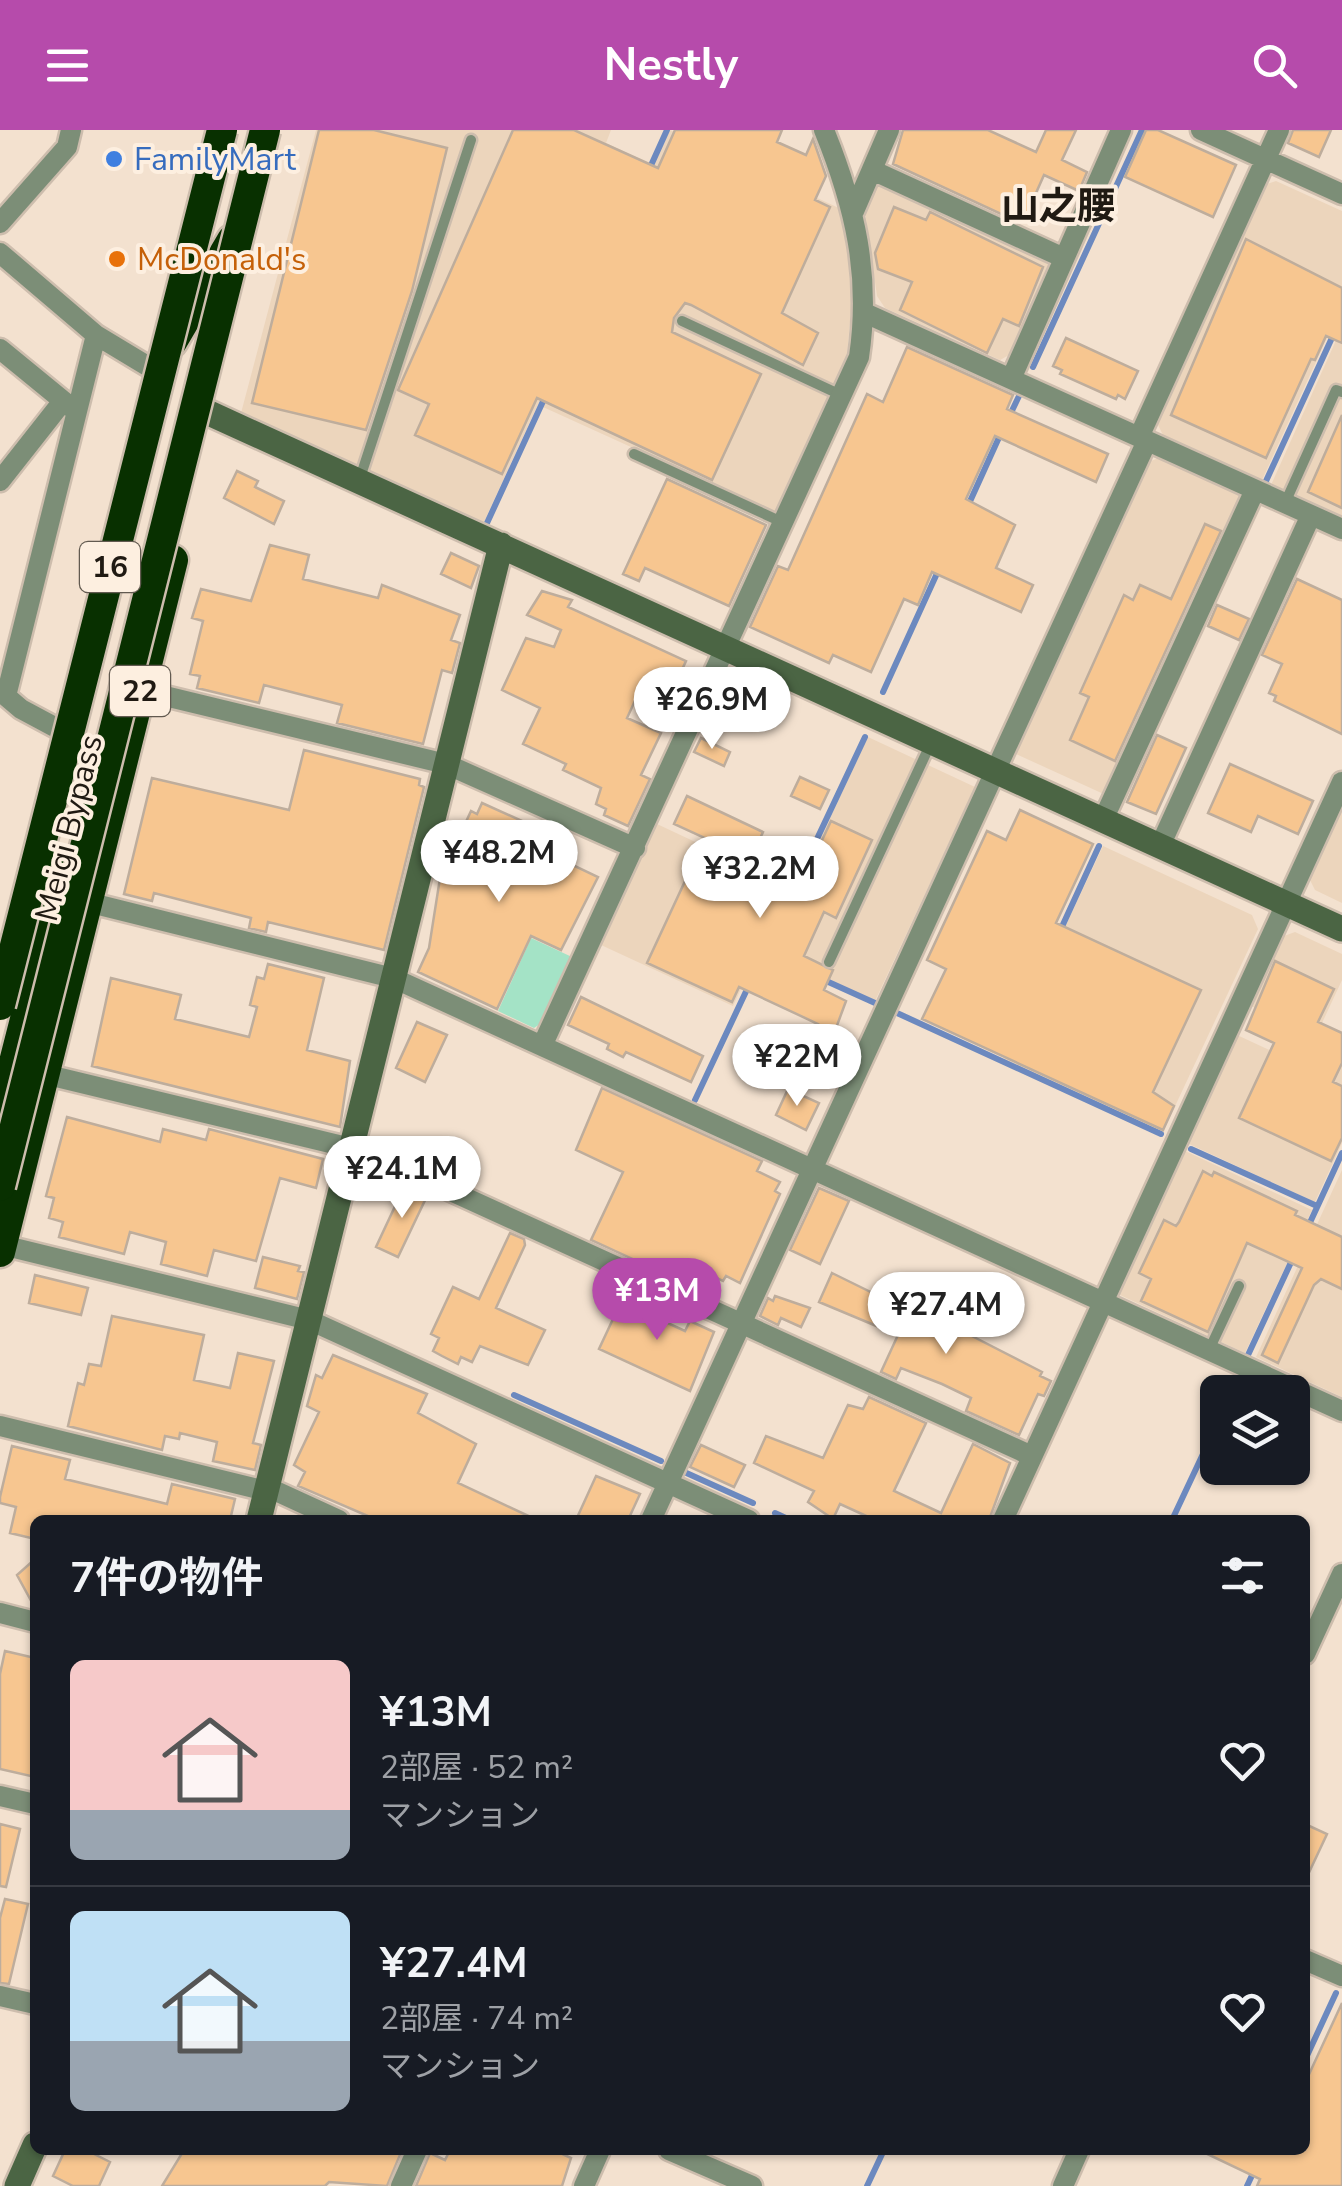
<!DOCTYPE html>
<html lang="ja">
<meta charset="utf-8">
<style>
body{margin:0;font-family:"Nunito Sans","Noto Sans JP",sans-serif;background:#242831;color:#f1f3f6;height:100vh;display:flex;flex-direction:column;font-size:38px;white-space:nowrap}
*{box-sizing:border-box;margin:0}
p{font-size:32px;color:#9ea1a6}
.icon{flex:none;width:55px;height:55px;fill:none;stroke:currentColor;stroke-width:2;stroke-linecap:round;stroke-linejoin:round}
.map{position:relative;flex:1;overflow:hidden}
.panel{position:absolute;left:30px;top:1385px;width:1280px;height:640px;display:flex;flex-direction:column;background:#171b24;border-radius:15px;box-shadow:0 2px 8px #0004}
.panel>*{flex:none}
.tools{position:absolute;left:1200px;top:1245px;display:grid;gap:20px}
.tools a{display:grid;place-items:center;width:110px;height:110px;border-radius:15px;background:#171b24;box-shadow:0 2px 8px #0004;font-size:50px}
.price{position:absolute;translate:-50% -85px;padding:0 22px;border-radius:35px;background:#fff;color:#222;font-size:32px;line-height:65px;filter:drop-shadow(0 2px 5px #0008)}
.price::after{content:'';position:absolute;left:50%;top:60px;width:30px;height:22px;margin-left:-15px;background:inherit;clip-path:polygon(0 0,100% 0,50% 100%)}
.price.active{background:#b64bab;color:#fff}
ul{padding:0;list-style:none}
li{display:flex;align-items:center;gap:30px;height:250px;padding:0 40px}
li+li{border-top:2px solid #363941}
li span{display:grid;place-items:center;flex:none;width:280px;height:200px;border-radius:15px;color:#555}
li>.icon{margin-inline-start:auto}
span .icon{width:120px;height:120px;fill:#fffc;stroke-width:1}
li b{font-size:42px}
h2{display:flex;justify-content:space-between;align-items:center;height:120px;padding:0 40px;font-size:42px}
header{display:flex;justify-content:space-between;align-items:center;height:130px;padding:0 40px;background:#b64bab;color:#fff;font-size:45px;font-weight:700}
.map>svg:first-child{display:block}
.built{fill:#ecd5bc}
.green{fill:#a4e3c6}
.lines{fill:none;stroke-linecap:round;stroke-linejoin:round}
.stream{stroke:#6c89bf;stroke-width:6}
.building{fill:#f7c690;stroke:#bead9c;stroke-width:2.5}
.lane-casing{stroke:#cdbdad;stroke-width:15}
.street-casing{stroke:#cdbdad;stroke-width:25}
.secondary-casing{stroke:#cdbdad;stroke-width:30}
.highway-casing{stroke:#cdbdad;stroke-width:35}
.lane{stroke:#7c8e77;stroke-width:10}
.street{stroke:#7c8e77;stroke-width:20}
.secondary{stroke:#4b6544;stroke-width:25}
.highway{stroke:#083000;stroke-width:30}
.highway-bridge-casing{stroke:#cdbdad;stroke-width:35;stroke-linecap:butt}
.highway-bridge{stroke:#083000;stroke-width:30}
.shop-dot{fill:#3f7fe0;stroke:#fdefe0;stroke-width:4}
.food-dot{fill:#e8710a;stroke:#fdefe0;stroke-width:4}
.labels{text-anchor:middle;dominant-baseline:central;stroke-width:8;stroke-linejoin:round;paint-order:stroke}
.shield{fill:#fdefe0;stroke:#625a50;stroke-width:2.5}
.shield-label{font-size:30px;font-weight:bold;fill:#201a13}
.shop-label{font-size:32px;fill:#366cbe;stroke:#fdefe0;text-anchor:start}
.food-label{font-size:32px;fill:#c56008;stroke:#fdefe0;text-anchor:start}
.street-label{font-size:32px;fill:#201a13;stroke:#fdefe0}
.quarter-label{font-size:38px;font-weight:bold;fill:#201a13;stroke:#fdefe0}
</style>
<header><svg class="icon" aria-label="menu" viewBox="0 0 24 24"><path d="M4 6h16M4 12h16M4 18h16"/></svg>Nestly<svg class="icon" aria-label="search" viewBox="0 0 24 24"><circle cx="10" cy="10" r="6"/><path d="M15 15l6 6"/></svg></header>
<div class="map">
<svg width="1342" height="2056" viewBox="0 0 1342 2056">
<rect width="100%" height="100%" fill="#f3e1cf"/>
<!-- built -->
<path class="built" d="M316,0H611L606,13L649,33L483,394L241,283Z
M670,0L841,79L852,118L853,158L847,225L776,383L543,277Z
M876,50L1052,131L1009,225L1000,230L885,178L877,166L864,75Z
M1276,51L1342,81V175L1262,350L1163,305L1157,293L1267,54Z
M1342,197V387L1271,355Z
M1158,328L1242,366L1108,666L1016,624L1151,331Z
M868,607L975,657L875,871L768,821Z
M1342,677V773L1315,760L1309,748Z
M657,694L789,756L733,876L601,815Z
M1103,716L1252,785L1258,799L1162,1004L1003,930Z
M1295,802L1342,824V850L1316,906L1251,876L1284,806Z
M1237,905L1302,935L1342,928V1013L1315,1072L1187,1013Z
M1183,1020L1312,1080L1245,1223L1120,1165L1118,1159Z
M1342,1040V1267L1256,1227Z"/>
<!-- green -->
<path class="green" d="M531,808L572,827L540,894L534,898L498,881Z"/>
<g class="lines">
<!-- stream -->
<path class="stream" d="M648,42L667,0
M1033,237L1142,0
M1009,287L1019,266
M1266,351L1342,186
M967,378L1001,303
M487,393L545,267
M883,562L939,439
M808,728L865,607
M1060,801L1099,716
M824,850L875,873
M897,883L1161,1004
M695,970L750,853
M1191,1019L1317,1076
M1307,1099L1342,1023
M1248,1225L1293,1128
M1231,1262L1240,1244
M514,1265L661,1331
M682,1341L753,1373
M775,1383L788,1389
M1172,1390L1218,1292
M1305,1930L1336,1863
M867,2056L884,2020
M1247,2056L1255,2039"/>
</g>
<!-- building -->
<path class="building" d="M319,0H374L447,18L412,161L366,300L252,273Z
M513,0H574L658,38L675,0H782L777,12L806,25L813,9L826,46L815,70L830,77L782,183L818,203L803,235L691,175L685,173L674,188L672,202L761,244L712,350L537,268L502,344L415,305L429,274L398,260Z
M903,0H988L1036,22L1046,0H1076L1062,30L1087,42L1079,61L1044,45L1024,90H1014L893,34Z
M1146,0H1158L1236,35L1213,87L1125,47Z
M1293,0H1331L1319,27L1288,13Z
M894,77L926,90L930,82L1043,137L1019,196L1003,189L987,223L900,180L912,152L878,139L875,123Z
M1246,109L1342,158V213L1326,206L1315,230L1311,229L1266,328L1171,285Z
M1066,208L1138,241L1125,269L1118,265L1116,269L1060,244L1062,240L1053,236Z
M907,217L1013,265L1007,279L1108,324L1096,352L995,306L966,369L1015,395L996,438L1033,455L1021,482L932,442L918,475L904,469L871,542L833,525L829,533L750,497L778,436L788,440L867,264L883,272Z
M1342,285V378L1308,362Z
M237,341L258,351L255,357L284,371L274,394L224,368Z
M667,349L766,395L729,476L645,438L639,451L623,444Z
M1205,394L1221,401L1115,631L1070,610L1089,567L1080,563L1124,465L1133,470L1140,455L1171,469Z
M270,415L309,425L303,449L378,468L382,455L460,485L451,510L460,513L452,543L442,540L423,614L337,593L342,575L264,555L259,573L197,558L200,546L190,544L203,491L192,488L201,459L251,471Z
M451,423L479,436L471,458L441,444Z
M1297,449L1342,470V604L1274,571L1276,566L1269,563L1282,534L1262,525Z
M542,461L572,470L568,477L686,531L673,559L646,547L627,588L661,603L641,645L650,649L628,696L604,685L606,679L596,674L601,658L563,640L566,634L523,614L540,578L502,560L526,508L554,517L561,500L527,485Z
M1217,475L1249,489L1239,510L1208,496Z
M1157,605L1186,618L1156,684L1127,672Z
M701,608L730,622L724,636L694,622Z
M304,620L420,649L419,655L424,657L384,820L268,792L266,802L249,798L251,788L154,763L152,771L124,764L152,648L289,680Z
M1230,634L1313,671L1298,704L1258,686L1251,702L1208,683Z
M800,647L829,660L820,679L791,666Z
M687,666L763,702L747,737L777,751L794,713L816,723L831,691L872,710L836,788L824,782L804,826L833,840L824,860L846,871L832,909L845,918L831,946L800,932L818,894L739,857L732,872L647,833L705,708L674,694Z
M482,673L540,699L534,710L540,713L537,718L598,747L561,820L531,806L497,879L418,842L429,818L440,748L471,681L477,684Z
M1020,680L1093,714L1056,793L1201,860L1153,962L1174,976L1163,1000L922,889L946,839L927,830L987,701L1006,710Z
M1275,831L1334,859L1318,892L1342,903V933L1333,952L1342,956V1008L1331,1031L1239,988L1274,913L1246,900Z
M268,834L324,848L307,920L350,931L340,997L92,936L111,848L181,865L175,889L249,907L257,877L250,875L257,847L264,849Z
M581,867L703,926L691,952L626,922L623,927L607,919L609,914L568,895Z
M417,892L447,905L425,952L396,938Z
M602,958L762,1031L757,1041L780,1052L775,1061L780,1064L740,1153L726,1146L723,1151L699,1140L691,1156L591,1110L623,1042L576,1020Z
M788,959L819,973L806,1000L776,985Z
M67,987L160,1012L163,999L206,1010L209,999L323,1029L316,1058L280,1048L256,1131L214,1120L207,1146L161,1134L166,1112L130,1102L124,1124L59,1107L63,1092L49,1088L54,1068L46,1066Z
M1203,1041L1212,1046L1214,1042L1297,1081L1295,1085L1342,1107V1159L1321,1149L1314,1155L1278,1233L1262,1225L1302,1138L1247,1113L1208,1202L1141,1171L1151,1149L1139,1143L1164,1090L1176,1096L1179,1092Z
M405,1055L427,1066L398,1127L376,1117Z
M819,1058L849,1071L820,1134L790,1120Z
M510,1103L524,1109L525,1115L496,1178L545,1200L528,1235L480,1216L472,1232L461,1227L458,1234L442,1226L433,1221L439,1208L431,1204L453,1157L479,1169Z
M263,1127L300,1136L298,1141L304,1142L297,1169L255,1158Z
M832,1143L946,1199L949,1194L966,1203L1042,1242L1040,1246L1051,1251L1044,1266L1038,1264L1019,1305L966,1281L971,1268L942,1254L901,1238L896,1249L881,1242L898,1205L819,1172Z
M35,1145L88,1158L81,1185L29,1173Z
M630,1163L655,1175L650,1185L685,1201L690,1191L714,1202L690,1261L599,1219L621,1172L626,1174Z
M775,1166L810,1178L801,1197L781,1188L778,1195L760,1186L768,1168L773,1171Z
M112,1186L204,1205L194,1250L230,1258L238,1223L274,1231L253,1313L261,1315L255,1340L213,1331L217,1312L180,1303L179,1309L165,1306L162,1320L68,1296L78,1253L84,1255L89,1234L101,1236Z
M333,1225L427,1264L418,1283L476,1314L458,1353L537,1390H377L298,1356L305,1342L294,1335L319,1282L307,1276L316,1245L322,1248Z
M869,1267L926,1293L894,1361L941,1383L973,1314L1010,1333L989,1390H875L840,1374L833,1389L808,1372L814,1361L754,1333L766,1306L823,1328L848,1275L863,1279Z
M701,1315L745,1335L734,1357L690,1337Z
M12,1316L70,1330L65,1349L118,1362L167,1374L172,1354L235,1369L230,1390H35V1409L10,1403L16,1377L0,1373V1367Z
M596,1346L640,1364L628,1390H576Z
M35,1429V1478L17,1445Z
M5,1521L35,1528V1647L0,1639V1544Z
M0,1694L20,1699L6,1757L0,1756Z
M1305,1694L1327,1704L1305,1751Z
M5,1769L28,1774L9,1854L0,1853V1788Z
M1342,1873V2056H1257L1260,2049L1199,2020H1305V1953Z
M65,2020H86L110,2032L99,2056H73L53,2046Z
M184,2020H402L387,2056L329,2052L325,2056H162Z
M450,2020H554L571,2028L562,2056H416L430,2023L445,2030Z"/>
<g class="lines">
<defs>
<path id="lane" d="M682,191L843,266
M634,324L784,393
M359,351L471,10
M1285,373L1336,260L1342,262
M829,832L930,615
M1209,1220L1239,1156"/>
<path id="street" d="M1201,0L1342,64
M872,40L1064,128
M854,81L889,0
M0,93L67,17L71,0
M0,123L96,205L154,240
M865,183L1342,399
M0,219L72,278
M1011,249L1121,0
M1139,307L1279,0
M0,351L63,271
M140,560L446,634L635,718
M0,561L21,579L64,602
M6,566L96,205
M1103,690L1255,360
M1160,716L1311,385
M87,772L393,848L1342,1281
M542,916L859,227C871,145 855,76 824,0
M44,944L351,1018
M352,1016L1032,1326
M2,1115L309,1190L749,1390
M0,1296L266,1361
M267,1357L339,1390
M651,1390L1147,311
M1003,1390L1342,652
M0,1483L35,1492
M1305,1524L1342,1444
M0,1666L35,1674
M1305,1830L1342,1846
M0,1866L35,1874
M669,2020L752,2056
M401,2056L417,2020
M584,2056L600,2020
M1063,2056L1079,2020"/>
<path id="secondary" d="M209,283L1342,799
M259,1390L501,415
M17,2056L35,2015"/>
<path id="highway" d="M172,212L232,110
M0,987L54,776L69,738
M0,1122L173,430"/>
</defs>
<!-- lane casing -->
<use href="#lane" class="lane-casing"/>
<!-- street casing -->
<use href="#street" class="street-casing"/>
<!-- secondary casing -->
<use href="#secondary" class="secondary-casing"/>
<!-- highway casing -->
<use href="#highway" class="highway-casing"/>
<!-- lane -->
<use href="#lane" class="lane"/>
<!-- street -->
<use href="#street" class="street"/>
<!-- secondary -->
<use href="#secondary" class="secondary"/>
<!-- highway -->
<use href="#highway" class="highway"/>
<defs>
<path id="highway-bridge" d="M0,875L222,0
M0,1056L265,0"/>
</defs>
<!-- highway-bridge casing -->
<use href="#highway-bridge" class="highway-bridge-casing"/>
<!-- highway-bridge -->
<use href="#highway-bridge" class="highway-bridge"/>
</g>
<!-- markers -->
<circle class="shop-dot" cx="114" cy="29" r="10"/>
<circle class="food-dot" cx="117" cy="129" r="10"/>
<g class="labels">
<!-- shield labels -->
<g class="shield">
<rect x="80" y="412" width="60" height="50" rx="8"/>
<rect x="110" y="536" width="60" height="50" rx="8"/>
</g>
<g class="shield-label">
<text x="110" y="437">16</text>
<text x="140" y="561">22</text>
</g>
<!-- shop labels -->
<g class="shop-label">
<text x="134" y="29">FamilyMart</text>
</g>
<!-- food labels -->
<g class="food-label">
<text x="137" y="129">McDonald's</text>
</g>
<!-- street labels -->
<g class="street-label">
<text transform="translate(69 698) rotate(-76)">Meigi Bypass</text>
</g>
<!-- quarter labels -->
<g class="quarter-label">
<text x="1058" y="76">山之腰</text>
</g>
</g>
</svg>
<div class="tools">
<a><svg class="icon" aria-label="layers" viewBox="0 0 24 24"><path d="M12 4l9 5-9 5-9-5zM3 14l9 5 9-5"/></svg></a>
</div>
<b class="price" style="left:712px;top:622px">¥26.9M</b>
<b class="price" style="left:499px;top:775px">¥48.2M</b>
<b class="price" style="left:760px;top:791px">¥32.2M</b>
<b class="price" style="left:797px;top:979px">¥22M</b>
<b class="price" style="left:402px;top:1091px">¥24.1M</b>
<b class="price active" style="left:657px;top:1213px">¥13M</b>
<b class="price" style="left:946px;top:1227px">¥27.4M</b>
<section class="panel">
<h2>7件の物件<svg class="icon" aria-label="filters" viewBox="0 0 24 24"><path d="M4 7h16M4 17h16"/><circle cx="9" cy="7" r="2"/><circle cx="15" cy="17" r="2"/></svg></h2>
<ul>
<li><span style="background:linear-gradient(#f6c9c9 75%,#9aa5b1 0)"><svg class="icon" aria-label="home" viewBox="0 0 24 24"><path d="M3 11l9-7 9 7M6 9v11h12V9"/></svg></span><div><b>¥13M</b><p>2部屋 · 52 m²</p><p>マンション</p></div><svg class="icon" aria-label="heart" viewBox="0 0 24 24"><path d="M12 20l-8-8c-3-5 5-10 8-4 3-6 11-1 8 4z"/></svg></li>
<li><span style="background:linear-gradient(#bfe0f5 65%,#9aa5b1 0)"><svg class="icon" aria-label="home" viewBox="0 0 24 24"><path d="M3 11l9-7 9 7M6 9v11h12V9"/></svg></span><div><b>¥27.4M</b><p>2部屋 · 74 m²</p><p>マンション</p></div><svg class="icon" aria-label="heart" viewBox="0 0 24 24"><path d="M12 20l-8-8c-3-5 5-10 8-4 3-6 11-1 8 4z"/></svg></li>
</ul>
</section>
</div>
